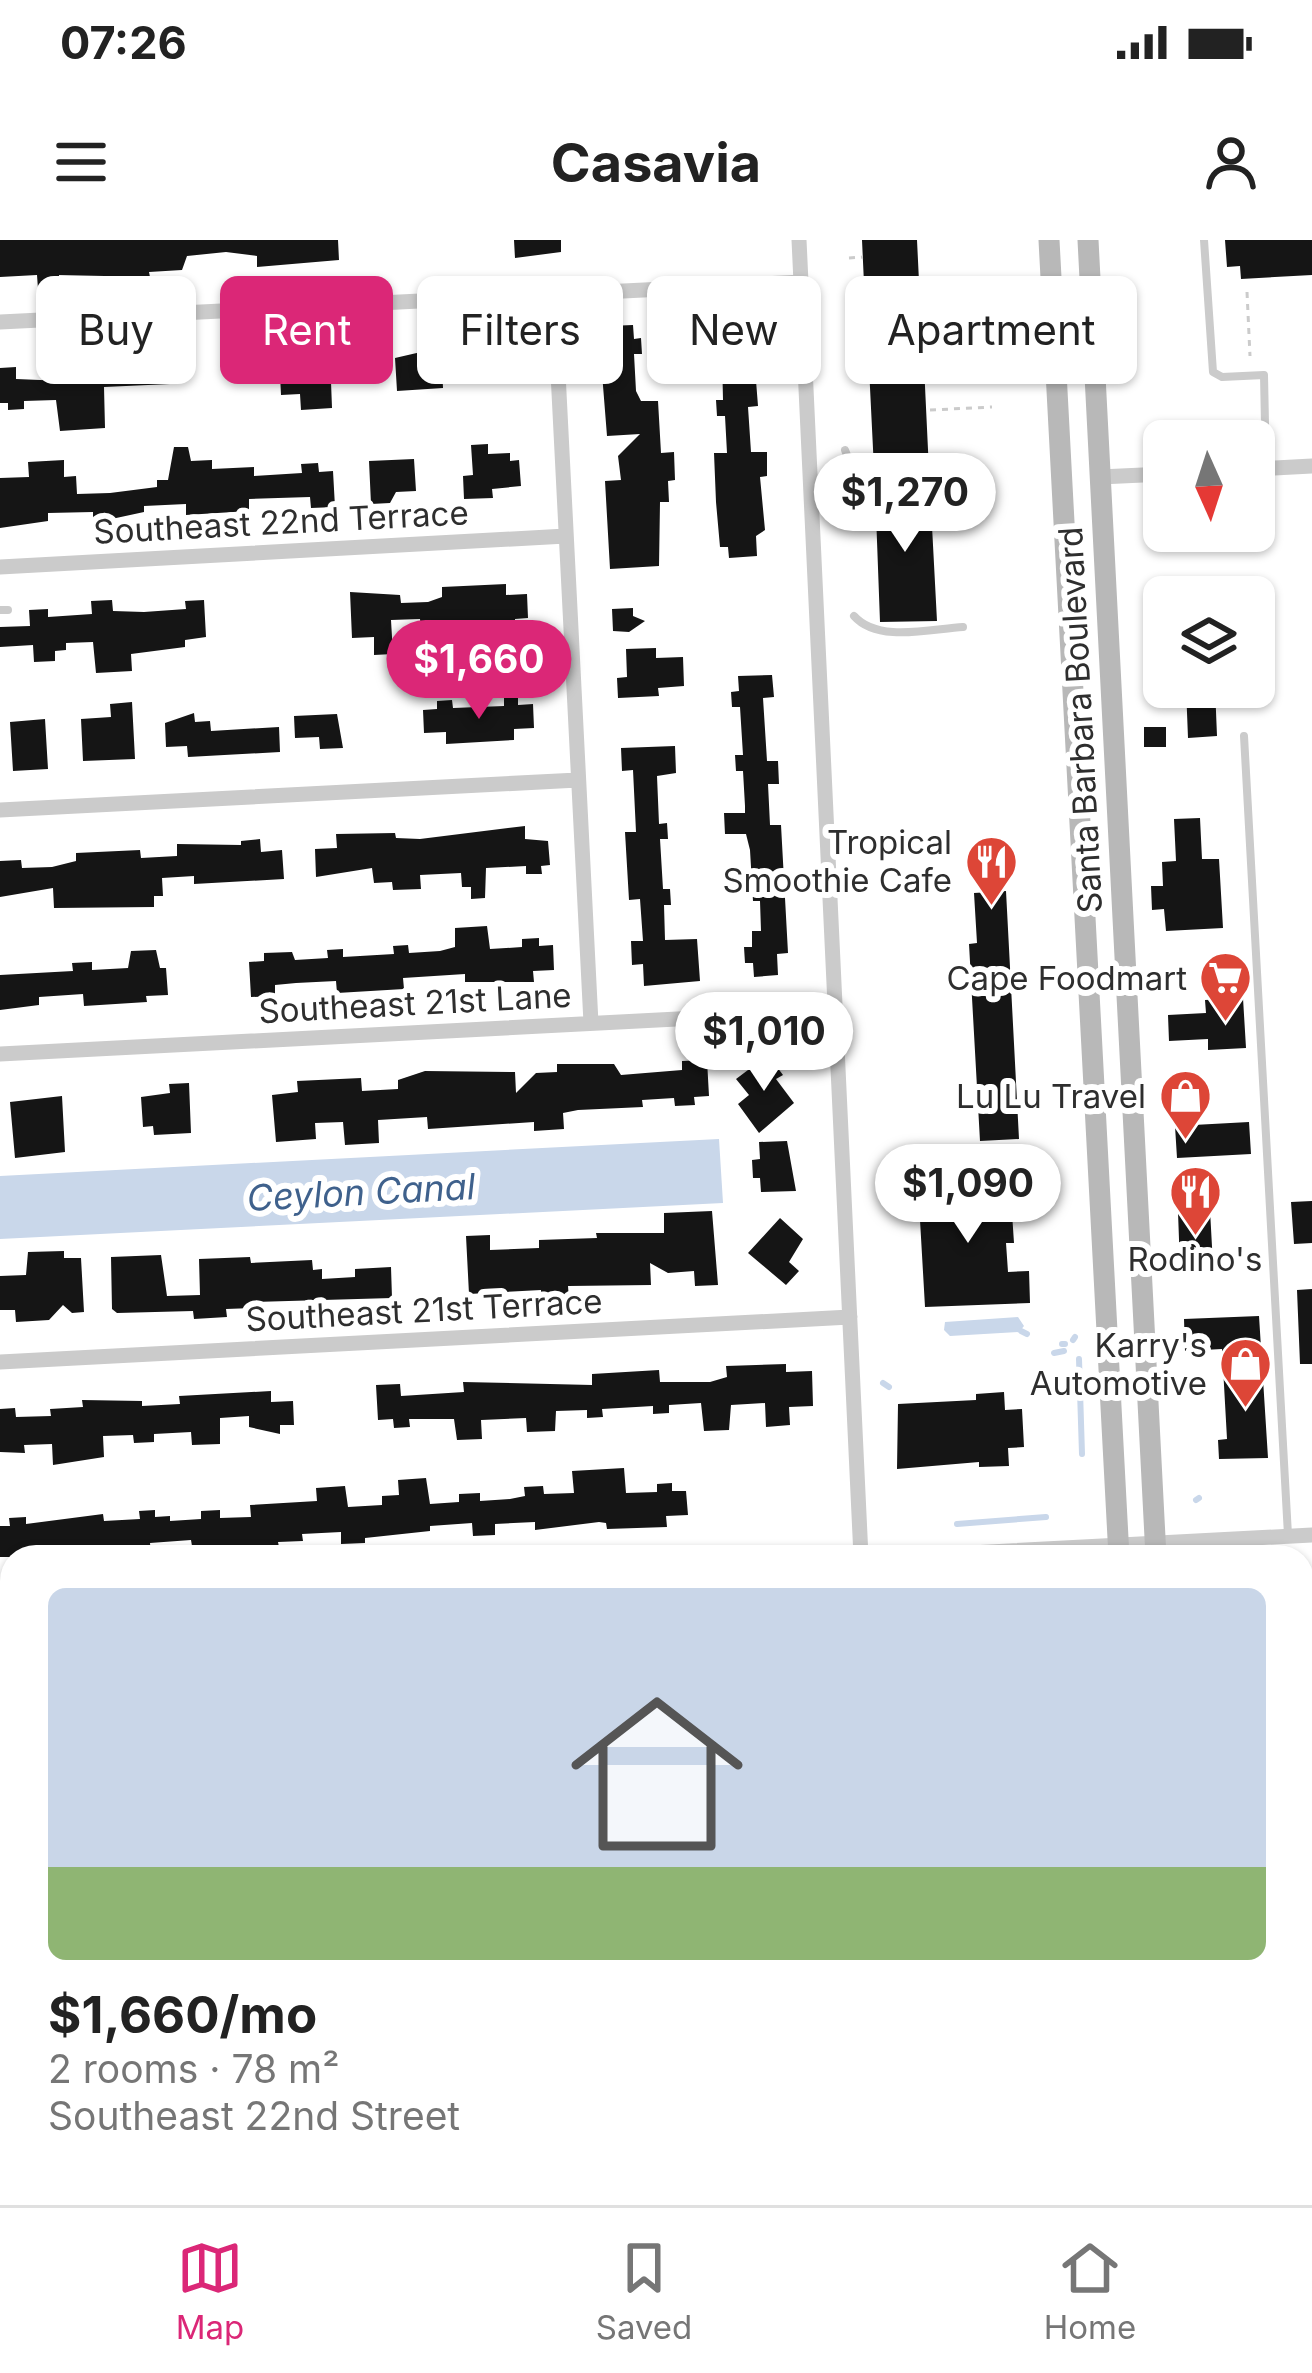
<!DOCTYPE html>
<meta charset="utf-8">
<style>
body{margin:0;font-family:Inter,sans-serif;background:#f2f2f2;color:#222;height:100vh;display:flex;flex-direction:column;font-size:45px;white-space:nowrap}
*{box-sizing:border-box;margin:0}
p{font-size:39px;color:#767676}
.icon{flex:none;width:66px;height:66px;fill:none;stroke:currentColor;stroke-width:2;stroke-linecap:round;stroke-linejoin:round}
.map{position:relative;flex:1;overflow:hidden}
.details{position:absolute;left:0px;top:1305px;width:1314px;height:660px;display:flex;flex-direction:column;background:#fff;border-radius:36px 36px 0 0;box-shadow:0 3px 9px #0004}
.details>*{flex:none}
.top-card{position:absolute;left:36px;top:36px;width:1242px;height:108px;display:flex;gap:24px}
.needle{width:78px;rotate:177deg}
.fabs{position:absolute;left:1143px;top:180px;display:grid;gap:24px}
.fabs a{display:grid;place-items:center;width:132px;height:132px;border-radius:18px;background:#fff;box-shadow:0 3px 9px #0004;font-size:60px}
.price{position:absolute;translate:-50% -102px;padding:0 27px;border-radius:42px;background:#fff;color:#222;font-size:39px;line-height:78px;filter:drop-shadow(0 3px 6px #0008)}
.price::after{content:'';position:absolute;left:50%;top:72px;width:36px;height:27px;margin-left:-18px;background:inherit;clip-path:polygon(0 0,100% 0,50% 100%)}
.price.active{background:#db2777;color:#fff}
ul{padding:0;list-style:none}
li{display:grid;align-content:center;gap:24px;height:636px;padding:0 48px}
li span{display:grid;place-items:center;height:372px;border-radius:18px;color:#555}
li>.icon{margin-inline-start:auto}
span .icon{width:216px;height:216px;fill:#fffc;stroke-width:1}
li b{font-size:51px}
.tag{padding:0 42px;border-radius:18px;background:#fff;box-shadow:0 3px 9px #0004;font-size:42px;line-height:108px}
.tag.active{background:#db2777;color:#fff}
.status{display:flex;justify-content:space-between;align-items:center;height:84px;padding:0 60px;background:#fff;direction:ltr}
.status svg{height:33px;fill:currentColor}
header{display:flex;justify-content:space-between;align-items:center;height:156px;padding:0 48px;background:#fff;font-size:54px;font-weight:700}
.menu{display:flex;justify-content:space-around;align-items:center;height:168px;border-top:3px solid #e0e0e0;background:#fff;font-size:33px;color:#767676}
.menu a{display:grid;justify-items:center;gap:6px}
.menu .active{color:#db2777}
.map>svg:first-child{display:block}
.water{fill:#c9d7ea}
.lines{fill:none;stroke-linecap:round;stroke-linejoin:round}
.stream{stroke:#c9d7ea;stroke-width:6}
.building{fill:#151515}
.path{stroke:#cbcbcb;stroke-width:3;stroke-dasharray:6 6;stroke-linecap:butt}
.lane{stroke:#cbcbcb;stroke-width:8}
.street{stroke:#cbcbcb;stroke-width:15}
.secondary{stroke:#b8b8b8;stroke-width:21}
.labels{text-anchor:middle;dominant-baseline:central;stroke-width:12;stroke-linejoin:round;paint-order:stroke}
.street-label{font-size:33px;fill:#2e2e2e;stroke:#fff}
.poi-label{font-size:33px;fill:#2e2e2e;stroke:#fff;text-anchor:end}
.water-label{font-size:36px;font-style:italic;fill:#3f618c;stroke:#fff}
</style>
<div class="status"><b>07:26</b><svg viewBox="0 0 49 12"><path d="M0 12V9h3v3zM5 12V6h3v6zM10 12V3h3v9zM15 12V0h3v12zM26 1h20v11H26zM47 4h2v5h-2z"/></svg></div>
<header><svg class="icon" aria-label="menu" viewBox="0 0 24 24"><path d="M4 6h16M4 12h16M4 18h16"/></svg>Casavia<svg class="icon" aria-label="person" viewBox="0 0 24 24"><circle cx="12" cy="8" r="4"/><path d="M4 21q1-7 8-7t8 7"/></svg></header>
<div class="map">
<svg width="1312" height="1965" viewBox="0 0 1312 1965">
<rect width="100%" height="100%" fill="#fff"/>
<!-- water -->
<path class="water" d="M719,899L723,963L0,999V936Z
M1018,1077L1024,1086L1019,1092L950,1096L944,1090L945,1082Z
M12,1502V1600L0,1601V1503Z"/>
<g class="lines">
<!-- stream -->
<path class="stream" d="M1021,1091L1027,1094
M1073,1100L1075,1097
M1062,1104H1065
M1054,1113L1064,1111
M1079,1119L1082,1214
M883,1143L889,1147
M1196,1260L1199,1258
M957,1284L1046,1277"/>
</g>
<!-- building -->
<path class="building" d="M0,0H338L339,20L257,27V16L226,12L187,16L182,30L149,32L150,37L59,35L60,48L38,49L37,35L0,37Z
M514,0H561V12L515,18Z
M862,0H917L920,62L865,65Z
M1225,0H1312V35L1241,39L1240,26L1227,27Z
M751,77L758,166L748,167L751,212H767V236L760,237L765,290L756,296L757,316L729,318L728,307H720L716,262L714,213H727L725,176H717L716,160H723L722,115L707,116L706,92L720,91L719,79Z
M633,85L634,99L641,98L642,114H634L636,151L641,161H658L661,213L674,212L675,240L668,241L669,262H660L659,326L610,329L605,241L621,240L618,216L640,194L607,196L600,108L610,107L609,86Z
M499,101V111L521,109L522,136H509V144L478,137L476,102Z
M441,104L443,148L397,151L395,118L421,112V105Z
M923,104L929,231H879L874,229L868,107Z
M305,112L330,115L332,168L301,170L300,154L281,155L279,114Z
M136,117L146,119V125L168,124L170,144L104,147L105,188L60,191L56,160L24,161V169L8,170V163H0V128L16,127V139L64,141L82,139L81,123Z
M488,204V214L510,213V221L519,220L521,246L492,249L493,258L464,259L463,236L473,235L471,205Z
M174,207H188L191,221L212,220V229L254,227V236L302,233L301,224L318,223L319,232L333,231L335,267L311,268L310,257L249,259V271L186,275V264L144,266V272L93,283V272L48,273V281L0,288V238L29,237L28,222L64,220V237L76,236L77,254L110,253L157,247V240H168Z
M414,219L416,251L396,252L390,263L371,264L369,221Z
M875,247L930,248L937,381L880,382Z
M506,344V355L527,354L528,378L515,379V387L499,388V380L454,386L450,416L424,417L420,379L391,380L393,414L374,415V397L352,398L350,352L400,355L401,363L428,362L442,357V347Z
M112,360L113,371L144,372L186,369L185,361L204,360L206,397L185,400V407L131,414L132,431L96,433L93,402L66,403V410L55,411V421L34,422L33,405L0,407V387L30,386L29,370L48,369V377L92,374L91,361Z
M633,368V376L645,381L629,392L613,391L612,369Z
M656,408V418L683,417L684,446L658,448L659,456L618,458L617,438L627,437L626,409Z
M772,435L774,457L763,458L767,521H778L779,544H768L770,585H781L788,713L777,714L778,735L754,737L753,723H745L744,707H752V691H761L760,661H753L750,610L746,594H725L724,573H745V566L743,531H736L735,515H743L740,467H732L731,452L739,451L738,436Z
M1186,447H1215L1217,496L1188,498Z
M518,457V465L533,464L534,488L514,489V500L446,504V492L424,493L423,470L437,469V461L452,460L453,468L504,466V458Z
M132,462L135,519L83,521L81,479L111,477L110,464Z
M194,473L195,482L210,481L211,491L279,487L280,512L188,517L187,506L166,507L165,483Z
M337,474L343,508L320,509L319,497L295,498L294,476Z
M45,479L48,529L13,531L10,482Z
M1144,487H1166V507H1144Z
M675,506L676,533L657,536L659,584L667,583L668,599H660L663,649H670L671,665H664L665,700L697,699L700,741L644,746L643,724L632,725L631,701H643L640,659L629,660L625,592H636L633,530L622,531L621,508Z
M1200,578L1202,619H1219L1223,688L1166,691L1164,669L1152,670L1151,646H1163L1162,622L1176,621L1174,579Z
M525,586V599L548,601L550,625L541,626L542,634H526V626L486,628L485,658L471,659V647H462L461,633L420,635L421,649L393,650L392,642L374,643L372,628L316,637L315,609L337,608L336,594L395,593L396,598L420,599Z
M260,599L261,612L282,610L284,639L194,644V636L162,638L163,656H154V667L54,668L53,648L0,657V621L21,620L22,628L52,627L76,621V613L140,610L141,618L177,616V604L241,605V601Z
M1006,651L1019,899L980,901L969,704L977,703L974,653Z
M487,686L490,709L522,707V699L539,698V706L553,705L554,730L533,731L534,742H465V734L403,738L404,749L337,753L336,741L296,743L275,745V756L251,757L249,722L264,721V713L292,712L295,720L328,718L327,710L343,709V717L394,714L393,706L408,705L409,713L440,711L455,707V688Z
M156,710L160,728H166L168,755L146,756L147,762L84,766L83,754L39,757V765L0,770V735L73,731L72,723L92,722V730L128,728L131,711Z
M1243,758L1246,808L1208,810V799L1169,801L1168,775L1206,773L1205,760Z
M768,815L783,835L776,839L794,863L759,893L738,864L749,855L736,839Z
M707,820L709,856L694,857L695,865L675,866L674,858L642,860L643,867L578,870L563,873L564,889L534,891V882L428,889L427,877L378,880L379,903L345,905L343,882L315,883L316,899L276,902L272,855L298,852L297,841L361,838L362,851L398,849V840L425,831L515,832L516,853L536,833L557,832V824H614L621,835L682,830V821Z
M189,843L191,893L154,895L153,886L143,887L141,857L170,853L169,844Z
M62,856L65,912L15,918L10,862Z
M1249,882L1251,914L1177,918L1175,886Z
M787,901L796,951L761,952L760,938H753L752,920L760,919L759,902Z
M1003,941L1004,959L1011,958L1014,1003H1006L1008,1032L1029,1031L1030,1063L925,1067L918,945Z
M1312,961V1003L1294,1004L1291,962Z
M1210,970L1213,1025L1180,1027L1178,972Z
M712,971L718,1045L695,1046L694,1031L668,1033L650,1023L651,1045L568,1046L569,1060L541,1062V1050L469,1054L466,996L490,995V1010L539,1008V1000L597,998L596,993H664V973Z
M780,978L803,999L789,1022L799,1031L786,1045L748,1013Z
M64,1011V1018H81L84,1072L72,1073L63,1065L49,1080L16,1082L15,1070H0V1036L26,1035L28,1012Z
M161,1015L167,1056L200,1055L199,1019L250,1017L251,1023L312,1020L313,1030L322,1029V1039L355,1037V1029L391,1027L392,1058L252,1062L253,1068L226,1069L227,1077L194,1079L193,1071L117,1073L112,1069L111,1017Z
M1312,1049V1124H1300L1297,1050Z
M1259,1076L1268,1218L1219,1219L1218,1200L1227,1199L1222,1109L1185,1111L1184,1079Z
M786,1124V1132L812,1131L813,1166L789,1167L790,1185L766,1187L765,1163L731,1165L729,1190L704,1191L701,1163L669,1165V1173L653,1174V1166L602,1169L603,1177L587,1178V1170L556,1171L555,1191L527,1192L526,1178L481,1180L482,1199L457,1200L454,1179H409L410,1187L394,1188L393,1179L378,1180L376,1145L400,1144L401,1156L464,1152L463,1142L592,1145V1134L659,1130L660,1142H710L727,1137L726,1126Z
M271,1151V1162L293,1161L294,1185H280V1194L249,1187V1176L220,1178V1204L192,1205L191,1192L154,1194V1202L134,1203L133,1195L103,1196L104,1217L53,1225L52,1204L24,1205L25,1213L0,1212V1169L15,1168L16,1177L51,1176L50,1169L83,1167L82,1160L142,1161V1166L180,1164L179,1156Z
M1004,1152L1005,1170L1022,1169L1024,1207L1008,1208L1009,1226L979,1227V1222L897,1229L898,1164L976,1160V1154Z
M624,1228L626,1253L657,1252V1244L672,1243V1251H686L688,1275L666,1276L667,1287L607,1289L606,1283L599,1282L535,1290V1282L495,1284V1295L473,1296L472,1283L430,1286V1291L365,1298V1303L341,1304V1292L302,1294L303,1301L278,1302L279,1307L217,1309L192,1306L191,1300L150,1303L151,1314L61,1317V1307L21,1309V1317H0V1286H10L9,1278L26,1277V1284L103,1274L104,1281L140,1279L139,1271L155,1270V1277L170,1276V1281L201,1279V1271L220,1270V1278L251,1277L250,1265L317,1261L316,1248L345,1246L348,1267L382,1265V1256L399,1255L398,1240L426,1238L430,1264L459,1262V1254L480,1253V1261L510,1259L525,1256L524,1247L543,1246L544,1254L574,1253L572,1231Z"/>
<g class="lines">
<!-- path -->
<path class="path" d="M849,18L863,17
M1247,52L1250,116
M930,170L992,167"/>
<!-- lane -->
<path class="lane" d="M1204,0L1213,132L1222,137L1264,135L1265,184
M845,210C859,256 920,239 957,237
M0,370H8
M854,376C878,403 930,389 963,387
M1244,496L1288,1295
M1302,1530H1312
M1302,1575L1312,1574"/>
<!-- street -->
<path class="street" d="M799,0L861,1317
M554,54L591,783
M0,82L802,42
M1254,229L1312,226
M1100,237L1164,234
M0,327L566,296
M0,570L578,540
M0,814L833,771
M0,1122L850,1077
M895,1317L1312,1295
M0,1364H12
M1302,1668H1312
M0,1737H12
M895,1953V1965
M303,1965L527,1953"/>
<!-- secondary -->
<path class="secondary" d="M1049,0L1119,1317
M1088,0L1156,1317
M1151,1953L1152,1965
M1190,1953L1191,1965"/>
</g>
<!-- icons -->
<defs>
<symbol id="restaurant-pin" viewBox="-11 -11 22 30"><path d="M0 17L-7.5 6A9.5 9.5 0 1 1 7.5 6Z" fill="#dd4637" stroke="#fff"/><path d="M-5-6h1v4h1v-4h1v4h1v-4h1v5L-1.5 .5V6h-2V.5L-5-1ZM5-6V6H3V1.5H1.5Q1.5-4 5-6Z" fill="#fff"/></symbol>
<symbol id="supermarket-pin" viewBox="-11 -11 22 30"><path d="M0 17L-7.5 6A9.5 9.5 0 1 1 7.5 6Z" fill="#dd4637" stroke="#fff"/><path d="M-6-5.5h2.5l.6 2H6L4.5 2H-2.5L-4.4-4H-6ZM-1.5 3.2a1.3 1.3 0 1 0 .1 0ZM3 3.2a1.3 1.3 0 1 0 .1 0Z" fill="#fff"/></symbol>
<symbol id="shop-pin" viewBox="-11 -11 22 30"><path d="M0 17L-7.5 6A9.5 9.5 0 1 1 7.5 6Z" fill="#dd4637" stroke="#fff"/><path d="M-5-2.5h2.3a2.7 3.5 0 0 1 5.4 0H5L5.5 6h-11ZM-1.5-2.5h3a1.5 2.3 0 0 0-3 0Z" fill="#fff"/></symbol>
</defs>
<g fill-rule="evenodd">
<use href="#restaurant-pin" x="962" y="592" width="59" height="81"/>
<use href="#supermarket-pin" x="1196" y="708" width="59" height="81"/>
<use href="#shop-pin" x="1156" y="826" width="59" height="81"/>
<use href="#restaurant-pin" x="1166" y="922" width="59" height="81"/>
<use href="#shop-pin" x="1216" y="1094" width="59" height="81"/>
</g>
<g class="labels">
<!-- street labels -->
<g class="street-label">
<text transform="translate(281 282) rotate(-3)">Southeast 22nd Terrace</text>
<text transform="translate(1080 480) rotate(-93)">Santa Barbara Boulevard</text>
<text transform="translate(415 763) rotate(-3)">Southeast 21st Lane</text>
<text transform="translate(424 1070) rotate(-3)">Southeast 21st Terrace</text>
</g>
<!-- poi labels -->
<g class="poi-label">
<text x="952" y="602">Tropical<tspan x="952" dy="38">Smoothie Cafe</tspan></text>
<text x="1187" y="738">Cape Foodmart</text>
<text x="1146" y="856">Lu Lu Travel</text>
<text x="1195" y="1019" text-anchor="middle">Rodino's</text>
<text x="1207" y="1105">Karry's<tspan x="1207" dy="38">Automotive</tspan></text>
</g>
<!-- water labels -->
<g class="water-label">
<text transform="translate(361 952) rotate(-3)">Ceylon Canal</text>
</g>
</g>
</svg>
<div class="fabs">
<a><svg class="needle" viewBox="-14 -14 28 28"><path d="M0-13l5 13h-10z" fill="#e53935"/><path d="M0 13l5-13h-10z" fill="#767676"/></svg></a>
<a><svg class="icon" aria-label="layers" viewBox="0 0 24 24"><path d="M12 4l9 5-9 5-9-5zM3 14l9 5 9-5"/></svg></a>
</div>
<b class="price" style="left:905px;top:315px">$1,270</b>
<b class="price active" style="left:479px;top:482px">$1,660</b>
<b class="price" style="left:764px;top:854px">$1,010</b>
<b class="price" style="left:968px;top:1006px">$1,090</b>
<div class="top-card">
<a class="tag">Buy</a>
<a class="tag active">Rent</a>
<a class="tag">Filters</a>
<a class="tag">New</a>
<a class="tag">Apartment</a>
</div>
<section class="details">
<ul>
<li><span style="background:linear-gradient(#c9d6e8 75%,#8fb573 0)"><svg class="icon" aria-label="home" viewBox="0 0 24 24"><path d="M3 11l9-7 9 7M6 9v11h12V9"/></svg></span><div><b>$1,660/mo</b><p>2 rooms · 78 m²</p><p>Southeast 22nd Street</p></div></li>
</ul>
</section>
</div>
<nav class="menu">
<a class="active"><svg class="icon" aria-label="map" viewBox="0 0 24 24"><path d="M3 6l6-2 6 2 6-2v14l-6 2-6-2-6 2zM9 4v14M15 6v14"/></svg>Map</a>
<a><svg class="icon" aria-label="saved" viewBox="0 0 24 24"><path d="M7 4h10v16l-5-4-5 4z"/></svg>Saved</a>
<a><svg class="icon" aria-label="home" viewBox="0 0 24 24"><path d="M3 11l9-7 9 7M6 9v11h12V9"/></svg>Home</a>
</nav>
